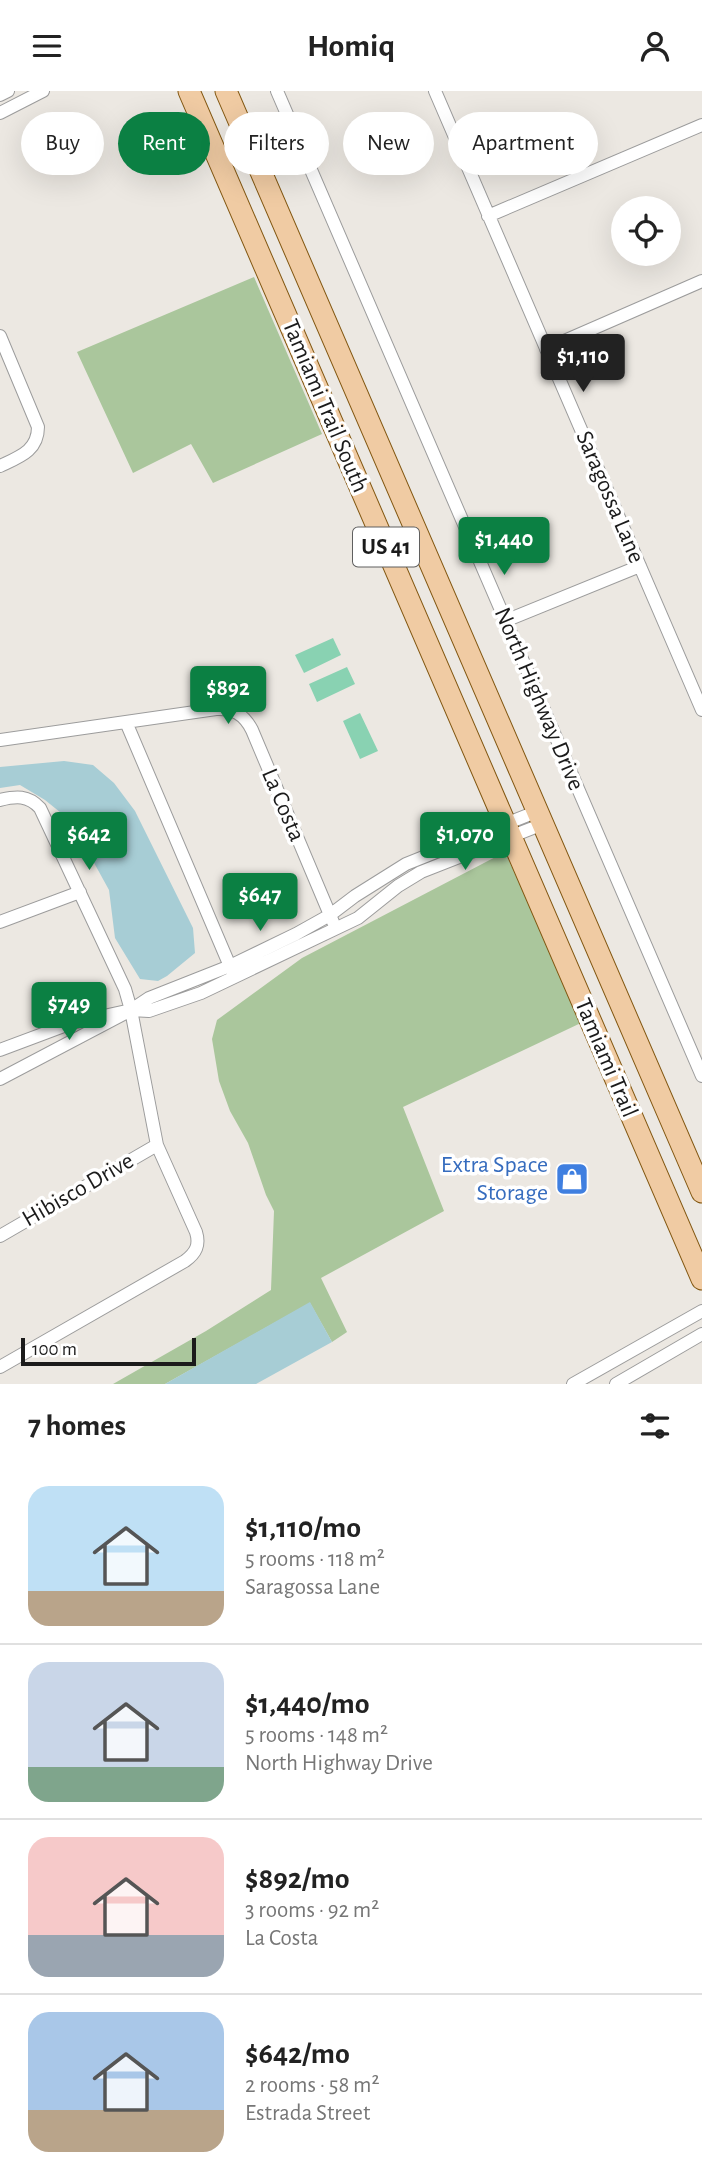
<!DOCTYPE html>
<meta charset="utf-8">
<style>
body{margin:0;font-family:"Alegreya Sans",sans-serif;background:#f6f6f6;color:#222;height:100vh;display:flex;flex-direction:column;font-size:26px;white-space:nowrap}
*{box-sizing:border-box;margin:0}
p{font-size:23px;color:#767676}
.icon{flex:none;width:38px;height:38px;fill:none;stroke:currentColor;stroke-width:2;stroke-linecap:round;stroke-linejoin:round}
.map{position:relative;height:1293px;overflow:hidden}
.drawer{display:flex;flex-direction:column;background:#fff;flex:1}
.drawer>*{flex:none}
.hud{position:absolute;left:21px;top:21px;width:662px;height:63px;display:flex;gap:14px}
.fabs{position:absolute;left:611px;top:105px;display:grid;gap:14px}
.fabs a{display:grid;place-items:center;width:70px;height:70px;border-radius:50%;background:#fff;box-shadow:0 7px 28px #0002;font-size:35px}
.scale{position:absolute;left:21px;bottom:18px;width:175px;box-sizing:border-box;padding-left:7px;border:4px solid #1b1b1b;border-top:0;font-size:19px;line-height:24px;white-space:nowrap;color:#1b1b1b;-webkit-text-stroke:5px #fff;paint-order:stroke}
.price{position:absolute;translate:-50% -60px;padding:0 16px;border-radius:7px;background:#0b8043;color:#fff;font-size:23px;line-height:46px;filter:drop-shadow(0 2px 4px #0008)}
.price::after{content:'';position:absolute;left:50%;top:42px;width:21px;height:16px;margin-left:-10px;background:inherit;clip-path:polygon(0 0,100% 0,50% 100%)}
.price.selected{background:#222;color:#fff}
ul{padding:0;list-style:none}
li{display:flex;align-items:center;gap:21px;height:175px;padding:0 28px}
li+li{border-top:2px solid #e0e0e0}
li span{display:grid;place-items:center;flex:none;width:196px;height:140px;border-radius:21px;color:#555}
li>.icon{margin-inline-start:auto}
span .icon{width:84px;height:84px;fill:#fffc;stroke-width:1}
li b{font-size:30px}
h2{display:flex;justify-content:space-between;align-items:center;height:84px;padding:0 28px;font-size:30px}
.pill{padding:0 24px;border-radius:32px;background:#fff;box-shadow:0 7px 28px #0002;font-size:24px;line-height:63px}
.pill.selected{background:#0b8043;color:#fff}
header{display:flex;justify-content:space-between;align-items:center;height:91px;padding:0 28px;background:#fff;font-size:32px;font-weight:700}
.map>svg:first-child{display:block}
.forest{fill:#aac69c}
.pitch{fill:#89d2b2}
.water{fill:#a7cdd5}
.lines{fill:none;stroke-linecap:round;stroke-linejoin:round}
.minor-casing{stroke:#9c9c9c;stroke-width:14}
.primary-casing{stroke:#825711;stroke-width:23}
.minor{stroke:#fff;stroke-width:12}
.primary{stroke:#f0cba3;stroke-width:21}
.labels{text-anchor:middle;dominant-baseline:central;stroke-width:7;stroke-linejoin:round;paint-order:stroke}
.shield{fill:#fff;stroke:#5f5f5f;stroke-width:2}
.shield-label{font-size:23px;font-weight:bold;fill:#1b1b1b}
.street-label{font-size:24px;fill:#1b1b1b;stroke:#fff}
.shop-label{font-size:24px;fill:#366cbe;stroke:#fff;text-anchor:end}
</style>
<header><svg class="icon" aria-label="menu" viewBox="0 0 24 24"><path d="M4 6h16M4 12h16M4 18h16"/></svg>Homiq<svg class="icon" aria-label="person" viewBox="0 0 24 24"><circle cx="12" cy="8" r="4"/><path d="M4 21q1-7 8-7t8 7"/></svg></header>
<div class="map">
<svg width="702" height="1293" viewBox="0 0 702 1293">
<rect width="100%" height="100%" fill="#ece8e2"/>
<!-- forest -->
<path class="forest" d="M254,186L322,343L213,392L191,353L133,382L77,261Z
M505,761L583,931L403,1016L444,1120L321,1187L347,1241L332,1251L310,1212L165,1293H113L206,1240L271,1199L274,1120L266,1104L248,1052L230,1020L219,990L212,948L217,929L302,867Z"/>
<!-- pitch -->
<path class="pitch" d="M333,547L341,564L304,582L295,564Z
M347,576L355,593L317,611L309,593Z
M360,622L378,660L360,668L343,630Z"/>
<!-- water -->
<path class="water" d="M64,670L93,674L114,692L135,720L193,837L195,862L167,885L158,890L140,888L115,847L109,799L71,730L45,709L20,694L0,697V676Z
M310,1211L332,1251L256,1293H165Z"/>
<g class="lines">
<defs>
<path id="minor" d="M277,0L702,985
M435,0L702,619
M0,4L8,0
M0,22L43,0
M488,125L702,34
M0,245L38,336C38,360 19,366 0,375
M546,258L702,190
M505,530L640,475
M126,631L232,880
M0,649L216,618C233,617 244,623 252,639L333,831
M0,709C16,705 28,704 40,717L125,898L131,919L157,1054L196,1141C200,1154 196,1162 185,1170L0,1276
M0,831L80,801
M0,959L72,932L131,919L149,920L201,902L358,827L398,795L421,781L543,733
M0,988L131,919L149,907L230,875L296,843L330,824L355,805L406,773L538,720
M0,1145L157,1054
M573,1293L702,1220
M616,1293L702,1243"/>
<path id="primary" d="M189,0L702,1188
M226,0L702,1101"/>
</defs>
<!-- minor casing -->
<use href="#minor" class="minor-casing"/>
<!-- primary casing -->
<use href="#primary" class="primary-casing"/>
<!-- minor -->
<use href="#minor" class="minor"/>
<!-- primary -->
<use href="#primary" class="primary"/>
</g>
<!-- icons -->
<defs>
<symbol id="shop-square" viewBox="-11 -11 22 22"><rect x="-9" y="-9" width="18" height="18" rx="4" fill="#3f7fe0" stroke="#fff"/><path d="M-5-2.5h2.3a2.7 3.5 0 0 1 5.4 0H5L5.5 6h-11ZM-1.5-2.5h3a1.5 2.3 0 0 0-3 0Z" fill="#fff"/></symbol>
</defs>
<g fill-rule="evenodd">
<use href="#shop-square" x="553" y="1069" width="38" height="38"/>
</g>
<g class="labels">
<!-- shield labels -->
<rect class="shield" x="353" y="436.5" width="66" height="39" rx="5"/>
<g class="shield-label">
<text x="386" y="456">US 41</text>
</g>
<!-- street labels -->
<g class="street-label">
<text transform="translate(325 315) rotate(67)">Tamiami Trail South</text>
<text transform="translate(610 406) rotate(67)">Saragossa Lane</text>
<text transform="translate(539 608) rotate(67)">North Highway Drive</text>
<text transform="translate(283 714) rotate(67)">La Costa</text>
<text transform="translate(606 967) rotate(67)">Tamiami Trail</text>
<text transform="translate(78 1099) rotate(-30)">Hibisco Drive</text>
</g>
<!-- shop labels -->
<g class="shop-label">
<text x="548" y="1074">Extra Space<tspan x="548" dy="28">Storage</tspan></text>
</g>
</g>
</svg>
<div class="fabs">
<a><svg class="icon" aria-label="locate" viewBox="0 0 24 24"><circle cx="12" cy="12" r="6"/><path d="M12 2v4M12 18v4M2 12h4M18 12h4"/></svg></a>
</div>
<div class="scale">100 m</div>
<b class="price selected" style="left:583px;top:303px">$1,110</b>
<b class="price" style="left:504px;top:486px">$1,440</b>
<b class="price" style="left:228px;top:635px">$892</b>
<b class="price" style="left:89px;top:781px">$642</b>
<b class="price" style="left:465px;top:781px">$1,070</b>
<b class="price" style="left:260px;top:842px">$647</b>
<b class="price" style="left:69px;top:951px">$749</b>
<div class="hud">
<a class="pill">Buy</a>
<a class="pill selected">Rent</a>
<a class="pill">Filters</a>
<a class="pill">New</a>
<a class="pill">Apartment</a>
</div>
</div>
<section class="drawer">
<h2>7 homes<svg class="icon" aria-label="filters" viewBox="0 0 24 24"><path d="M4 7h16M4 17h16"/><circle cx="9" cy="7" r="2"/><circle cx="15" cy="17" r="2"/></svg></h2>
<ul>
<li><span style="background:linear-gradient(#bfe0f5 75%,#b9a48a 0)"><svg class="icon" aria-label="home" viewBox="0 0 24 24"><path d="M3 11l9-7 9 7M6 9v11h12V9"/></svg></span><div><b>$1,110/mo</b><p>5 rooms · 118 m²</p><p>Saragossa Lane</p></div></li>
<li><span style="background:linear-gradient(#c9d6e8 75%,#7fa58c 0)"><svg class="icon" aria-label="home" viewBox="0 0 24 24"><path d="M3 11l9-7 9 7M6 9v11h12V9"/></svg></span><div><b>$1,440/mo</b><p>5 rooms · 148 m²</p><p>North Highway Drive</p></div></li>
<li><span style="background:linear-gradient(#f6c9c9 70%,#9aa5b1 0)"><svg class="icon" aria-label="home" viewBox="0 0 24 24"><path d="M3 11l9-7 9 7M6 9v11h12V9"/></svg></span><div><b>$892/mo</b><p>3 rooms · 92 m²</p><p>La Costa</p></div></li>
<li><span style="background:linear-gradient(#a9c7e8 70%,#b9a48a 0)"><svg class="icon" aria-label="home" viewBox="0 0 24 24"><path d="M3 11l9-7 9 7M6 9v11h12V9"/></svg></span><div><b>$642/mo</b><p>2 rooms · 58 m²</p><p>Estrada Street</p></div></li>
</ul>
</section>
